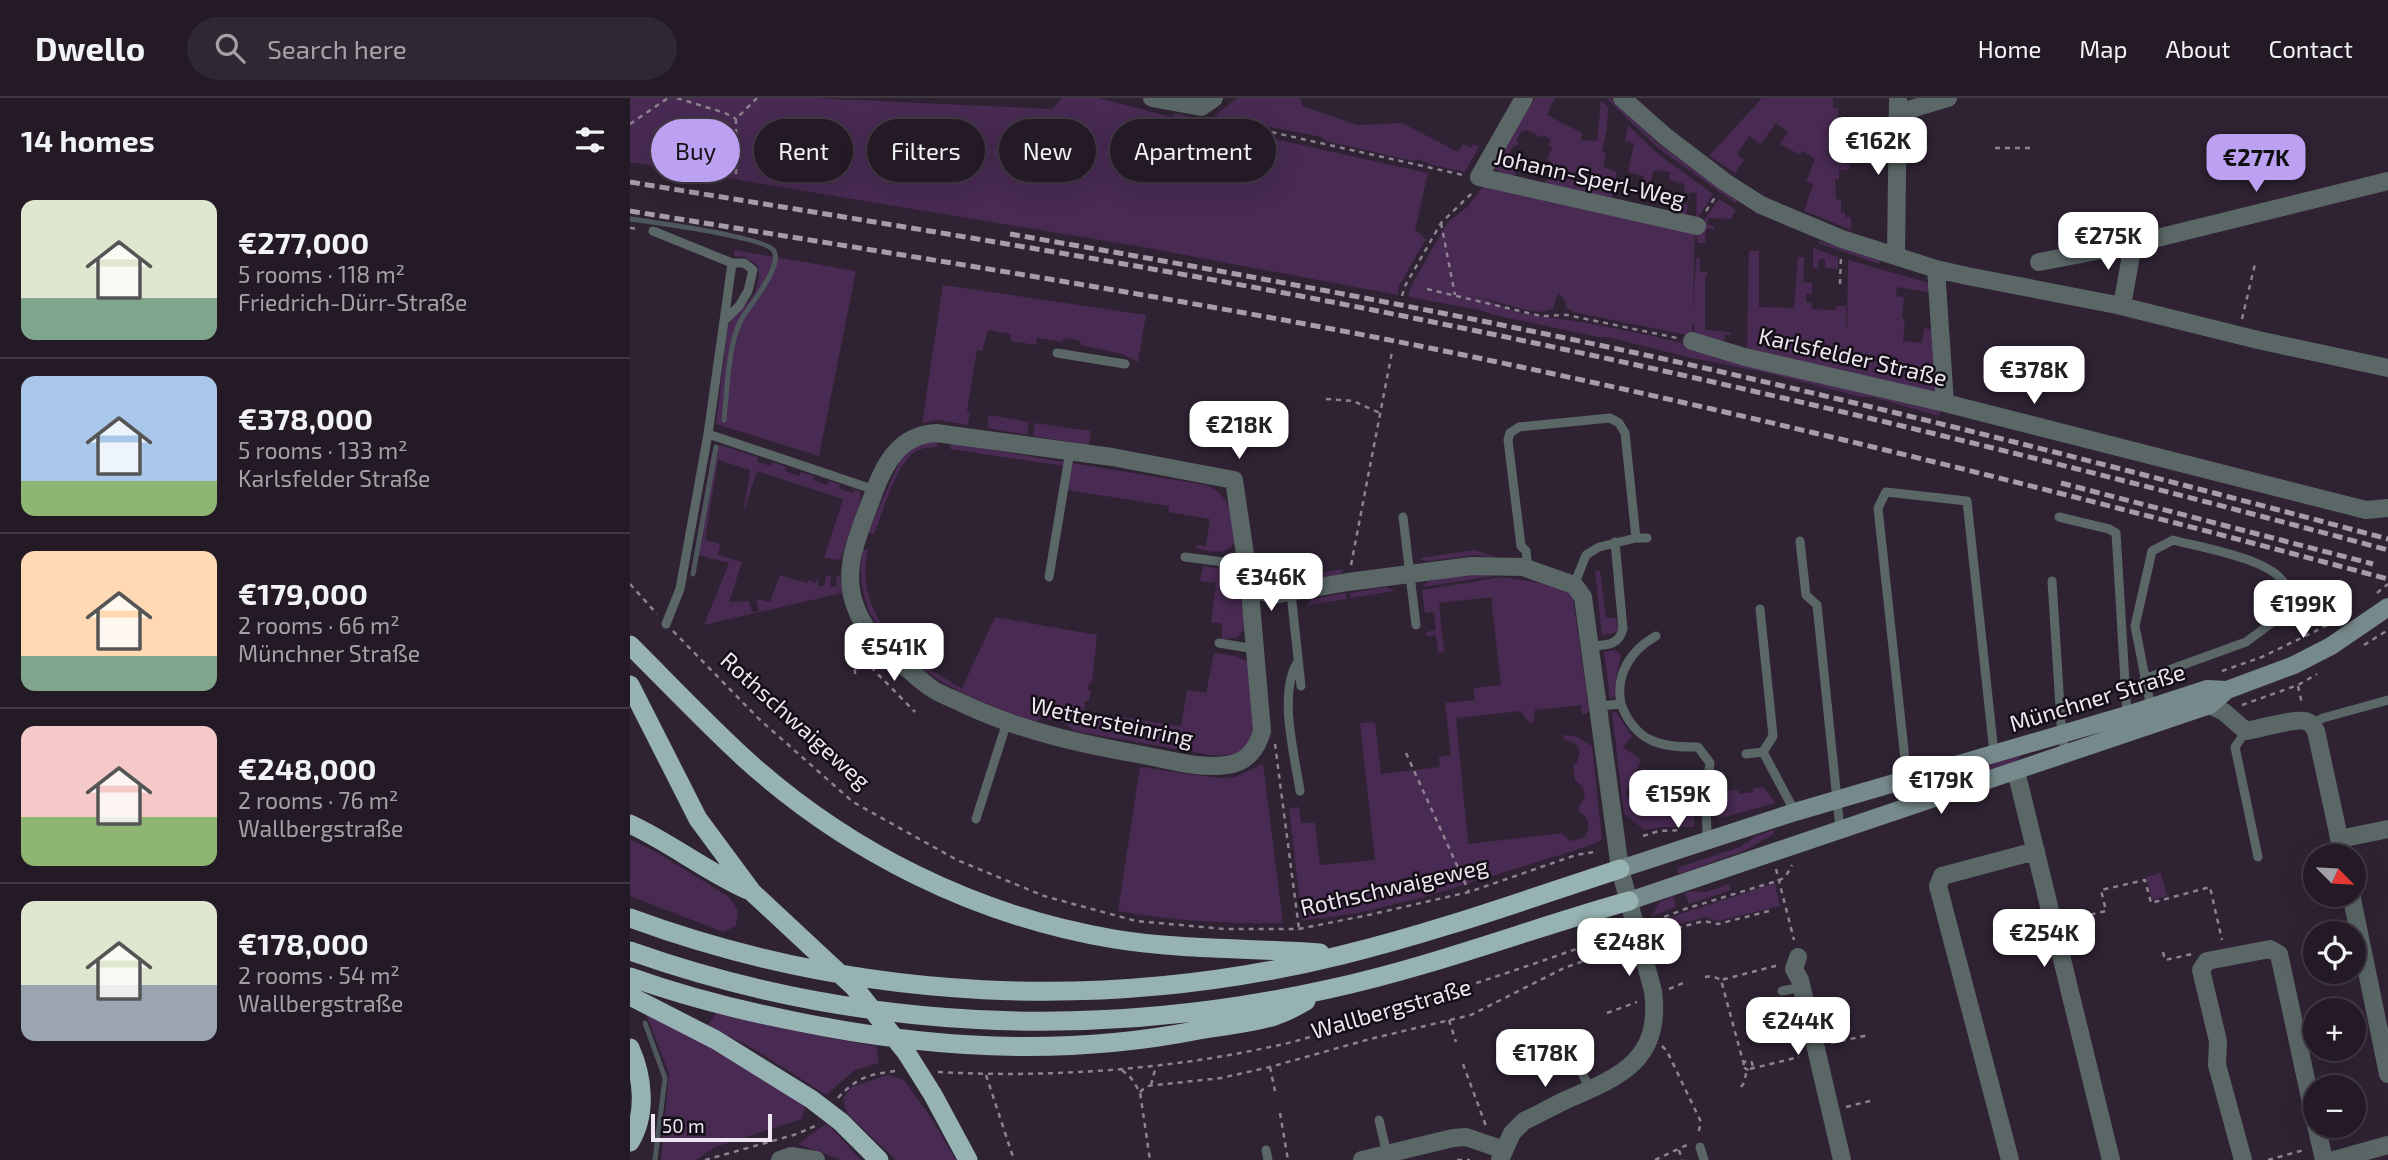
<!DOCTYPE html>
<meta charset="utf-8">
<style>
body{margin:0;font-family:"Exo 2",sans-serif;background:#2f2732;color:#f1f3f6;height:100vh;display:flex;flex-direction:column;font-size:26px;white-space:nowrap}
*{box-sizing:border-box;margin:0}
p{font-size:23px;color:#a3a1a7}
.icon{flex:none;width:38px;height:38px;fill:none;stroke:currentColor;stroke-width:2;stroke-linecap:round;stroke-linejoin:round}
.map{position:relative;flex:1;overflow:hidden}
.drawer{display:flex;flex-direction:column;background:#231a26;width:630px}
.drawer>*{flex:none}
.hud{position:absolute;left:21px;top:21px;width:665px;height:63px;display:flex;gap:14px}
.needle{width:46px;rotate:114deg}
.controls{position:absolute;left:1673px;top:746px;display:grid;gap:14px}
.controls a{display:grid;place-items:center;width:63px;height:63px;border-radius:50%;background:#231a26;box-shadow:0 7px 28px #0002,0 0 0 2px #403843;font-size:35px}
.scale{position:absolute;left:21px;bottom:18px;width:121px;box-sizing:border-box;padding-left:7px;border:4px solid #ede5f0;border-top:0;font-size:19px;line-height:24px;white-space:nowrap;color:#ede5f0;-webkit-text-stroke:5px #140f16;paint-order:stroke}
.price{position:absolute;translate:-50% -60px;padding:0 16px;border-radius:14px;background:#fff;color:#222;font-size:23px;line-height:46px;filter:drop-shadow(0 2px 4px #0008)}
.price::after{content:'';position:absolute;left:50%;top:42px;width:21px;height:16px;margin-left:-10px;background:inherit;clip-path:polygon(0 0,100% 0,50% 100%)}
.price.active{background:#bca0f2;color:#111}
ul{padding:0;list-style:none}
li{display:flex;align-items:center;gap:21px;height:175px;padding:0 21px}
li+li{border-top:2px solid #403843}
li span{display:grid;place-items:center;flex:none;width:196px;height:140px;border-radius:14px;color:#555}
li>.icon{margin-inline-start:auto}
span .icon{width:84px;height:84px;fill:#fffc;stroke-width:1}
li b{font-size:30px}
h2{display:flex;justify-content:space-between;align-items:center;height:84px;padding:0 21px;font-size:30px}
.pill{padding:0 24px;border-radius:32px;background:#231a26;box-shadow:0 7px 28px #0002,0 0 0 2px #403843;font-size:24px;line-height:63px}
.pill.active{background:#bca0f2;color:#111}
header{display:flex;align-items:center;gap:42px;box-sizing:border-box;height:98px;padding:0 35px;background:#231a26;border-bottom:2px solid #403843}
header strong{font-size:33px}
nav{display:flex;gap:38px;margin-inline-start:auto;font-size:24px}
.search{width:490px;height:63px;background:#2f2732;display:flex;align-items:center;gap:18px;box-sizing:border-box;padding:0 24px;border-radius:38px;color:#a3a1a7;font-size:26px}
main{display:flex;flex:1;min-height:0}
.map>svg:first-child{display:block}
.green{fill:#482a52}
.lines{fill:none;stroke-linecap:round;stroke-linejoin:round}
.stream{stroke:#4e585c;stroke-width:5}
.path{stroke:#8c8290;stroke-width:2.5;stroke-dasharray:5 5;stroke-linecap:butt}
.service{stroke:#5b6767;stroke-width:9}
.minor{stroke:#5b6767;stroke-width:18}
.secondary{stroke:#778a8b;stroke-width:18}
.trunk{stroke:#96b2b2;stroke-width:19}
.rail{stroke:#a69da9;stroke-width:5;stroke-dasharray:10 5;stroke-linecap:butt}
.labels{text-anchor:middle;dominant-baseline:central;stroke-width:5;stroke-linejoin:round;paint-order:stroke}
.street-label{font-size:23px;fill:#ede5f0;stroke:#140f16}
</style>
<header>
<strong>Dwello</strong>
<div class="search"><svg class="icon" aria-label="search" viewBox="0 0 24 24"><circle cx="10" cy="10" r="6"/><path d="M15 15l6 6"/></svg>Search here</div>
<nav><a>Home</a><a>Map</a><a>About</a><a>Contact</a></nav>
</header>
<main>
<section class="drawer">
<h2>14 homes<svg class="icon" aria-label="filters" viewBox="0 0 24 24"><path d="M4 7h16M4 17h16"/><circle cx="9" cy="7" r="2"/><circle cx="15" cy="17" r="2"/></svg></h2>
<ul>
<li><span style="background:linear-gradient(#dfe7d0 70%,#7fa58c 0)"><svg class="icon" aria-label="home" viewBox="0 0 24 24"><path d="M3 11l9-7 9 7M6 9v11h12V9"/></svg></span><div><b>€277,000</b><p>5 rooms · 118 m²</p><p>Friedrich-Dürr-Straße</p></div></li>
<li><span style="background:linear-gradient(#a9c7e8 75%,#8fb573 0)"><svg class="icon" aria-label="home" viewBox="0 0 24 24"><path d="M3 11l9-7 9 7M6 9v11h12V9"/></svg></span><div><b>€378,000</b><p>5 rooms · 133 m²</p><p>Karlsfelder Straße</p></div></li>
<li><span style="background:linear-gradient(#ffd9b3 75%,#7fa58c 0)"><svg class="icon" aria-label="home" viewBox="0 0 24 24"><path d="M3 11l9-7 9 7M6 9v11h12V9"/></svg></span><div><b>€179,000</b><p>2 rooms · 66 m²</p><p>Münchner Straße</p></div></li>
<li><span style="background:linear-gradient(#f6c9c9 65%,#8fb573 0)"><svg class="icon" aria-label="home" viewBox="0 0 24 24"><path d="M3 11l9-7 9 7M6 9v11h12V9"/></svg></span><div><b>€248,000</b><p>2 rooms · 76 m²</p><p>Wallbergstraße</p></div></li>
<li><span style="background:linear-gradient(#dfe7d0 60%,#9aa5b1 0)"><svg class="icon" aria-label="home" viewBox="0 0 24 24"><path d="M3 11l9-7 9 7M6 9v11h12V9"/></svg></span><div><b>€178,000</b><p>2 rooms · 54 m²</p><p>Wallbergstraße</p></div></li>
</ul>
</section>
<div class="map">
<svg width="1758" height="1062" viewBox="0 0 1758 1062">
<rect width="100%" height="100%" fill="#2f2333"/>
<!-- green -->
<path class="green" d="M0,0H183L422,11L432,0H468L542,19L545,15L658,44L798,75L785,132L796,141L769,188L768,197L512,149L0,64Z
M607,0H671L672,8L727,27L772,25L828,54L833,46L841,50L843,46L849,49L835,74L802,67L787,61L783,63L696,43L692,39L584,18Z
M905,0H925L917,17L952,35L951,42L967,43L971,2L978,10L977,29L972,54L976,55L973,69L987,74L981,104L913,89L924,67L917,61L922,50L918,48L921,42L913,37L912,40L897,32L891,34L886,43L889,44L887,48L884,47L879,56L882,59L881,62L892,67L881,81L863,70Z
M980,0L1030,47L1107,103L1105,105L1028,50L977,1Z
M1132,0H1203V10H1208V32H1212V41H1215L1216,59H1222L1219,72H1209V81H1205L1206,101L1211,102V115H1215V119H1221V132L1174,113L1183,86L1176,83L1185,61L1172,53L1170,57L1150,46L1158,34L1146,25L1131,46L1119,38L1107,56L1114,62L1105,75L1079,58Z
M998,27L1027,55L1083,96L1066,123L1067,95L1061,94L1055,121L1044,119L1045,113L1049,114L1051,106L1058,107L1060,96L1054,94L1055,86L1039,82L1040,74L1026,72L1023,74L1020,87L1013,86L1014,78L998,74L1004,45L995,43Z
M854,87L1065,131L1063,219L1066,160H1070V174H1077V178H1075V232L1100,234V237H1095L1094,243L1064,236V225L1062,226V238L943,214L935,208L936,204L928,194L923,211L911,214L891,211L846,198L892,215L963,226L1023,238L1311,311L1309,318L1242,299H1231L1133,274L1062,260L978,239H968L864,217L850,212L778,199L780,190L817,125L838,108Z
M1089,101L1106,112L1101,121L1078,120V127L1085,128L1084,131H1076L1075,145H1067V132Z
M1190,143L1250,163L1249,166L1188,145Z
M1183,150L1208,159V171L1195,170V161H1189L1188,170H1183Z
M104,152L226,173L189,358L86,326L98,227L125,195L129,179L128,168L115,159L104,158Z
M1119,153H1129V209L1164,210L1168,159H1174L1173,184L1182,185V196H1176V204L1181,205L1182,211L1205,212L1206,208H1216V230L1217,231L1218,162L1296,184L1303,191V195L1267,189L1266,198L1274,199L1272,220L1275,221L1273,243L1292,245L1294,230L1305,232L1309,296L1117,250Z
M313,187L516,217L508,264L492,256L450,247L451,243L434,240L432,244L407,240L406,247L381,243V236L358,232L352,253L347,252L337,313L340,314L338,327L308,322L292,325Z
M359,317L399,324L397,337L357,330Z
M405,325L461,333L459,347L403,338Z
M308,343L307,349C299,350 292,349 285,354C266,366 253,414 244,436L238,435L270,362C280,350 292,344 308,343Z
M320,345L435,364L434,368L320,351Z
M90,347L128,359L127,364L141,368L143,364L156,369L155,373L169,378L171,374L184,378L183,382L197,387L199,383L210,386L209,391L223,395L225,391L230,394L231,402L210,462L194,460L213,401L127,373L113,417L120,372L88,362L75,442L90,446L88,457L112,464L99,504L119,503L122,514L129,513L126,501L140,504L150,477L177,485L179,482L186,485L189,477L188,488H194L196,477L201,478L200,488L206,489L207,478H210L212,495L74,527L99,465L64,456L82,353Z
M442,365L576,387C603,399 601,418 605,444C595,459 582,453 566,450V447L576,448L580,421L539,414V408L437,392Z
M233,451L238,452C223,521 279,561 332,590L365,519L467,537L462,585H459L458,592L461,593L459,603H455L454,613L457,614L551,628L557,592L576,595L584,555L605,558L618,564C621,590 636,643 603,656C598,658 591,657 586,658L444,633L435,625L411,620L406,624C330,597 214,553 233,451Z
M845,452L865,459L844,457L799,463L792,462L790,460Z
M573,468L586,470L607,478L615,531L607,540L592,541V526L581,524L586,485L570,483Z
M714,471L710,477L674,483V477Z
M965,473H970L976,520H986L989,532L981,536L972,537Z
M843,475L864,478L793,489L798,483Z
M872,479L929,488L938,492L943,500L959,613L956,616H952L951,607L905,612L904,624L899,625L891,613L826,620L838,746L932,735L940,743L954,740C960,730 961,721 949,714V708C958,698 956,690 945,682L943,668L947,664L950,654L946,646L934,641L933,637L945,638L962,648L972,741L966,745L946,752L794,799L728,815L672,823L659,710L669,709L671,725H685L690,767L745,762L730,625L745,624L751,676L810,669L809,659L821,657L815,605L845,602L843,590L871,587L861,499L809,505L814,554L808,555L806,537L797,538L796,534L806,532L804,514L795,515L792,492Z
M756,489L764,493L720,500V495Z
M716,495L717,501L677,507L682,501Z
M985,552L991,557C988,572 984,584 985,599L980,600L974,554Z
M986,614L1002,638L993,649L1011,662L995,697L1027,708L1065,710L1064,729H1032L1015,732L994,716L982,615Z
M1392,657L1384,665L1308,690L1301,691L1292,687V685Z
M633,666L653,825C598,826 543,823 488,813L510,669L589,680L605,679Z
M1133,689L1146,705L1087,721L1095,693L1108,692L1109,696L1123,694V691Z
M1143,732L1144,735L1142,737L1114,753L1049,776L1047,770L1110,749L1127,738Z
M0,741L26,754L99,799L108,813L106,828L93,834L0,798Z
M1531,775L1537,798L1522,802L1516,779Z
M1145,785L1150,808L1088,823L1076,819L1027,832V828L1032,822Z
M1099,786L1101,792L1059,806L1055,795L1060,793L1076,794Z
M1043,798L1046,809L1021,819L1030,804Z
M15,914L129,976L175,1008L172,1021L85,1049L66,1062H31L39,975Z
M86,915L184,937L246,948L249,965L225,972L196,997L129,954L78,927Z
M258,977L274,982L302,1021L326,1062H266L217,1016L213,1000L222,989Z
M197,1025L231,1062H211L168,1046Z"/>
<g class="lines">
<!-- stream -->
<path class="stream" d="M0,121C21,124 136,139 144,153C153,169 118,209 111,222C98,246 97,294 94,322
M63,476L86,349
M15,925L35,980L25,1062"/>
<!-- path -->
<path class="path" d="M47,0L95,15L106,21
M583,21L833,77
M0,26L38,0
M1365,50H1401
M106,76V21L127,0
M1076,113L1086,98
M811,125L825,197
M0,130L9,131
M1210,186L1211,158
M797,191L911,218L937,217L1047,240
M772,198L775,188L811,125L842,95
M1612,221L1625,166
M696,301L723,303L750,315
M721,467L762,254
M0,486L27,516
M1747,495L1758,486
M43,533L129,621L223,704L327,762L414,798L506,823L595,831H669L743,816L839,794L946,757L964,754
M1734,547L1758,532
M234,562L285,614
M1592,573L1632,559L1704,524
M225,576V569L235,560
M1668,588L1672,606
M1612,607L1668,587L1687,576
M645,646L669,831
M776,655L839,794
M1013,738L1029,733L1052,732
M1146,771L1164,842
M1139,813L1088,826L1074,823L1027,835L1023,823L1055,811L1150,782L1156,778L1162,767
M1441,821L1476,813L1471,792L1515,782L1521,805L1580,789L1592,842
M1533,854L1535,862L1562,856
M1075,879L1082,878L1091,882
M1039,891L1053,885
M977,915L1007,904
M819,922L826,944
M1201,945L1239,937
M1032,948L1037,953L1071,1024L1068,1036
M1113.5 967a4.5 4.5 0 1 1 9 0a4.5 4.5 0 1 1-9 0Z
M833,966L856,1028
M1114,967L1091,882L1149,867
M640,969L645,993
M1120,971L1169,959
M492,972L501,980L510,994L520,1062
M308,974C420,980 535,972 645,948C679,941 713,928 746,917C828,892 910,864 992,835
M356,977L384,1062
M521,987L526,968
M1111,989L1114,985L1117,971
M510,994L517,988L591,980L640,969L740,941L841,917L934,870L993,849
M208,1000C227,979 240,976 266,973
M1216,1009L1240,1003
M650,1015L658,1062
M1049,1052L1052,1062
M75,1062L167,1036L185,1028
M827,1062H840
M1025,1062L1059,1046
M1638,1062L1674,1052"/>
<!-- service -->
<path class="service" d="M23,133L102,165
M427,255L495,266
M78,336L245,392
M773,419L786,527
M1429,419L1479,431L1486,435L1497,617
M1006,440H1017
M1170,443L1176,497L1187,507L1210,731
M555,459L617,467
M898,471L896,453L891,448L878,342L880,335L889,329L980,320L989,325L995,335L1006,440L969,449L956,457L944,487
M419,479L440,353
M1422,483L1431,625L1435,656
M661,495L671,588
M1130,511L1143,638L1133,654L1165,714
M36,526L50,491L78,336L94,223L109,208L118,193L123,172L114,165H102L94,223
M589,545L625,551
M961,548C977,547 988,548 993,531L985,444
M667,565C648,597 665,658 670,693
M1514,581L1616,544L1651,518C1652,511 1657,499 1656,491C1652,462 1568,449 1543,442L1522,453L1505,528L1521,610
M991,606C1005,644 1031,650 1068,649L1080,665L1076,691L1077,742
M969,608L991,606C985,576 1001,552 1026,538
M1681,626L1693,620L1758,602
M1616,633L1605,649L1628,759
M1116,656L1133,654
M1277,680L1248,410L1256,394L1337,403L1364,655
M1058,691H1076
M346,721L377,624
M1152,893L1172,889
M947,964L960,992
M749,1022L757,1056
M1070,1049L1074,1062
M636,1052L638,1062"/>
<!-- minor -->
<path class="minor" d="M522,0L571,9L584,0
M894,0L849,79L1067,128
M992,0L1036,39L1095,84L1131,107L1212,141L1306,171L1337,178L1487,207L1628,242L1758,270
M1268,15L1318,0
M1266,158L1268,0
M1409,164L1503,146L1758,83
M1306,171L1315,305
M1492,208L1503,146
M1062,243L1115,259L1315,305L1736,412L1758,410
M619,483L632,633C627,651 616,665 597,667C569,671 540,662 513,657C451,646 391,633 334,606C324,601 311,597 301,590C291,583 282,574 272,567C253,552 234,532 226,510C210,471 230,433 243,397C254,366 269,337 306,335L482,359L604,382L619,483L630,493L643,497L718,484L841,468L893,469L944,487L953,499L990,771L1023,893C1032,961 992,978 938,1001C923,1008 909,1016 894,1023L882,1035L870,1062
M1580,607L1594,614L1616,633C1629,631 1668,619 1678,624C1682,626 1683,629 1686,633L1713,758
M1386,673L1481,1062
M1709,741L1758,731
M1721,796L1758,976
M1168,859L1164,871L1170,882L1212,1062
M1686,1027L1694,1062
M150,1062L161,1058L186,1062
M732,1062L823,1040L836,1039L874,1052
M1380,1062L1308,788L1312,778L1406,753
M1613,1062L1587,967L1588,943L1571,872L1577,863L1640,851L1649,856L1685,1023
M1704,1062L1758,1047"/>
<!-- secondary -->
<path class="secondary" d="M990,771L1165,714L1497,617L1577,591L1597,592
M999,803L1580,607L1597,592L1664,567L1701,548L1758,509"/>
<!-- trunk -->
<path class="trunk" d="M0,547C38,585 74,623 113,659C216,753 346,818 484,841C552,852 622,850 690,855
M0,587L68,721L122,794L224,889L276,954L303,997L338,1062
M0,726C41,745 77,774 118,792
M0,820C228,904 477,915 712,857C806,834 898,801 990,771
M0,853C226,933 466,943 699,891C801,869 899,831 999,803
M0,879C53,898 108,912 164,923C298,951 434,959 569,932C594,927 623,926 647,917C657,914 667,908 676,903
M0,898L86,942L181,1001L211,1024L249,1062
M0,950C13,979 17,1016 0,1044"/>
<!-- rail -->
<path class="rail" d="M0,84C249,125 500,164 748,213C1087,280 1424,362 1758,452
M0,113C246,153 494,191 739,238C1082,305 1421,391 1758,481
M380,136C611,176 841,218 1070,269C1300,321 1530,380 1758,441
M1431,385L1743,466"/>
</g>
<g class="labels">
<!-- street labels -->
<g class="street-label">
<text transform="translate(960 79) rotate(13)">Johann-Sperl-Weg</text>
<text transform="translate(1223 258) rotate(13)">Karlsfelder Straße</text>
<text transform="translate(1467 599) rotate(-17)">Münchner Straße</text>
<text transform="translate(166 622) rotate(42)">Rothschwaigeweg</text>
<text transform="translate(482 623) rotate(12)">Wettersteinring</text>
<text transform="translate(764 788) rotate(-13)">Rothschwaigeweg</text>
<text transform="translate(761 910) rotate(-16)">Wallbergstraße</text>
</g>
</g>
</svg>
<div class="controls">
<a><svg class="needle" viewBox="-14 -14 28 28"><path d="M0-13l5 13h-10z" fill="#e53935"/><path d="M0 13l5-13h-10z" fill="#a3a1a7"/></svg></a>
<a><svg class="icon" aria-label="locate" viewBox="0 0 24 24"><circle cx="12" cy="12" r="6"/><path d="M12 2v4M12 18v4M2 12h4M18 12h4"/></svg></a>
<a>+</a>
<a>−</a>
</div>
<div class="scale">50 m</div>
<b class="price" style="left:1248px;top:79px">€162K</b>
<b class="price active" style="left:1626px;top:96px">€277K</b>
<b class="price" style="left:1478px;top:174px">€275K</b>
<b class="price" style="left:1404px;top:308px">€378K</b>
<b class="price" style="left:609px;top:363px">€218K</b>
<b class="price" style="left:641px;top:515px">€346K</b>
<b class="price" style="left:1673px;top:542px">€199K</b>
<b class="price" style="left:264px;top:585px">€541K</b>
<b class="price" style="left:1311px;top:718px">€179K</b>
<b class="price" style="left:1048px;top:732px">€159K</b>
<b class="price" style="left:1414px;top:871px">€254K</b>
<b class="price" style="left:999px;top:880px">€248K</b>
<b class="price" style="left:1168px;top:959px">€244K</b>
<b class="price" style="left:915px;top:991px">€178K</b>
<div class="hud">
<a class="pill active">Buy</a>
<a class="pill">Rent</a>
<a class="pill">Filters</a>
<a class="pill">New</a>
<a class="pill">Apartment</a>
</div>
</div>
</main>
